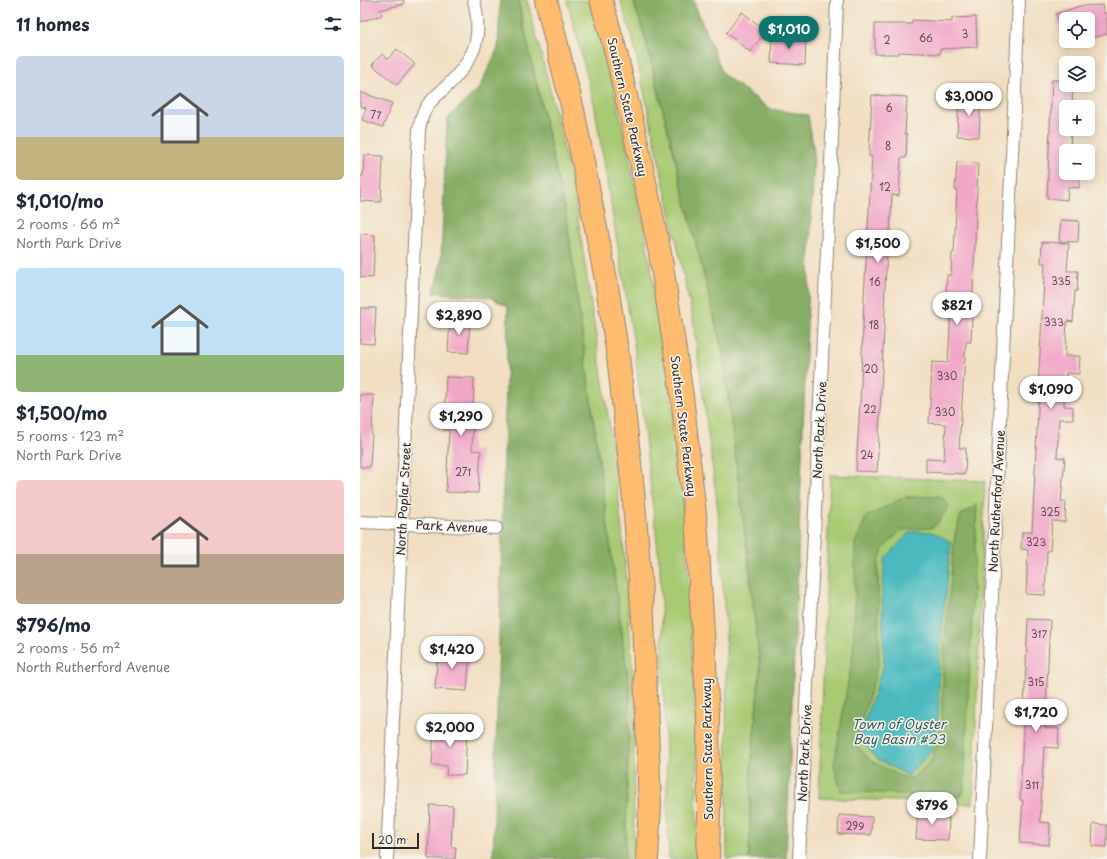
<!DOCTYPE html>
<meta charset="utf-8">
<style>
body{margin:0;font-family:"Playpen Sans",sans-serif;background:#f2f2f3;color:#1f2937;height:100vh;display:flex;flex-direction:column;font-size:15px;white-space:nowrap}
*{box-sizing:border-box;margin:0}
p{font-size:13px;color:#747a83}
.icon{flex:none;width:22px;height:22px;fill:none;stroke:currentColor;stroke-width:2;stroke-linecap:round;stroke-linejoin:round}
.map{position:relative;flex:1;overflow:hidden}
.drawer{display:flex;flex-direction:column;background:#fff;width:360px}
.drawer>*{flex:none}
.tools{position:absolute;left:699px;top:12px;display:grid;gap:8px}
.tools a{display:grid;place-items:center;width:36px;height:36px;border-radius:6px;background:#fff;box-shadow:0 2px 10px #0003;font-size:20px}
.scale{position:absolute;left:12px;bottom:10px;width:47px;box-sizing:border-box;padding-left:4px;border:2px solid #2b2b2b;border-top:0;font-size:11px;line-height:14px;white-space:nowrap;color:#2b2b2b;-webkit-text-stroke:3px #f7f3e8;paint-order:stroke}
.price{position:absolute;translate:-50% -34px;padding:0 9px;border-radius:14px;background:#fff;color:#222;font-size:13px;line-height:26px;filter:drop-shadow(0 1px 2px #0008)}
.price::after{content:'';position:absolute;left:50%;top:24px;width:12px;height:9px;margin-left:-6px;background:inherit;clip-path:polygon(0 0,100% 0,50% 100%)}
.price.selected{background:#0f766e;color:#fff}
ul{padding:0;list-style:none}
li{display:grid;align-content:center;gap:8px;height:212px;padding:0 16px}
li span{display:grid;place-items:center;height:124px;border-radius:6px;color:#555}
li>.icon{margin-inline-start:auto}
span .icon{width:72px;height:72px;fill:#fffc;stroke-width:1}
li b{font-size:17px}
h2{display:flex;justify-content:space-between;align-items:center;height:48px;padding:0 16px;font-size:17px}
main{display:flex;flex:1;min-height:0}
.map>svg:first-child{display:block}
.green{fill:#a8ca73;stroke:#6a7a4f}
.forest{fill:#86ae65;stroke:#586c48}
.water{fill:#4bbac0;stroke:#3b7276}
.building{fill:#f2a7c9}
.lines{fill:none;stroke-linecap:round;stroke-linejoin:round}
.street-casing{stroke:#8e8576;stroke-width:14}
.highway-casing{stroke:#8e8576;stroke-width:24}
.street{stroke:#fff;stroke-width:12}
.highway{stroke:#fdbc6f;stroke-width:22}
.labels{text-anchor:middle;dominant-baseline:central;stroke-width:3;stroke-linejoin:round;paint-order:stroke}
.number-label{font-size:10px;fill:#5d4a52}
.street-label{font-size:12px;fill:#2b2b2b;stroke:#f7f3e8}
.water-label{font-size:13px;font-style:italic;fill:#365d5f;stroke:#f7f3e8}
</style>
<main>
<section class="drawer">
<h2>11 homes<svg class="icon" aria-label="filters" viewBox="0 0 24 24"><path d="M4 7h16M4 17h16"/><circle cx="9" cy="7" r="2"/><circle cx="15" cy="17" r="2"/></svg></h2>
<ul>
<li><span style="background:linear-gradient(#c9d6e8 65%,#c2b280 0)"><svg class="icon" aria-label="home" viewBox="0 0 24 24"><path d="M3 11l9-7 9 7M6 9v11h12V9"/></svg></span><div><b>$1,010/mo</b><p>2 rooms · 66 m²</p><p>North Park Drive</p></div></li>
<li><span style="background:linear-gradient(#bfe0f5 70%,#8fb573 0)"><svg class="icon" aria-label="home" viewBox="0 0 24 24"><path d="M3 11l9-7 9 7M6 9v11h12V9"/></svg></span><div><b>$1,500/mo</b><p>5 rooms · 123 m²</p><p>North Park Drive</p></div></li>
<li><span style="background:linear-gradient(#f6c9c9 60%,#b9a48a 0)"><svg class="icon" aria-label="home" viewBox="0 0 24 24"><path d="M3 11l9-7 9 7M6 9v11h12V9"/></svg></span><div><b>$796/mo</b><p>2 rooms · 56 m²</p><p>North Rutherford Avenue</p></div></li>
</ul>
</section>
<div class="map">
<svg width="747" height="859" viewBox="0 0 747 859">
<rect width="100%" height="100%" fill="#f7f3e8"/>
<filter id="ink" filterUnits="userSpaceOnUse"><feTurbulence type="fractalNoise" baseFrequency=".025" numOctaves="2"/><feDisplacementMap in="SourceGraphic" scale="8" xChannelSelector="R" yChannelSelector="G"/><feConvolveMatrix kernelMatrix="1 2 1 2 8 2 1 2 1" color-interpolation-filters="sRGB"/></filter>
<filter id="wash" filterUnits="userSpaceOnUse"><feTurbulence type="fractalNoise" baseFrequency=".012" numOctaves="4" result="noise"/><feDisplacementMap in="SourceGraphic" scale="16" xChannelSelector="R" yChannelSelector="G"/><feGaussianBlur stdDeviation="0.9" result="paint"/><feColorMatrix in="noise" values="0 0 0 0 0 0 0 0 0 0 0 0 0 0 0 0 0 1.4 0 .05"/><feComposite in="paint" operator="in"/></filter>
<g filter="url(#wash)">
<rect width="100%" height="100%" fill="#f2dfc2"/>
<!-- green -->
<path class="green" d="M158,0H167L189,85L214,193L253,448L265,560L274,695V859H265L270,694L207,220Z
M207,0H230L257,102L283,221L304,345L319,455L328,570L336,730L337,859H309L300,568L274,344L234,103Z
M260,0H273L286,41L362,349L389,566L400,668L391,769L389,859H367L366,636L358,510L333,319L273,40Z
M470,475L625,481L613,804L459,798Z"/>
<!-- forest -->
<path class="forest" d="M140,0H158L207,220L270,694L265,859H133L148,307L130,297L74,293L81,261L87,119L119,88L138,48Z
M273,0H333L363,74L410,109L448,115L454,152L426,859H389L391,769L400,668L389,566L362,349L286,41Z
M581,496L589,506L577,524L571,528L541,530L523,549L518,563L519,662L495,744L511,761L540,776L552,778L571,762L581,731L584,651L595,534L601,515L617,504L604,792L601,797L481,791L474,765L493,653L495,597V543L506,517L545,497Z"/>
<!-- water -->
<path class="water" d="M550,532H572L591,542L580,651L578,717L571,751L548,775L518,760L499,739L524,663L522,591L525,559Z"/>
<g id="blocks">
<!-- building -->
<path class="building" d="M0,0H44V4L20,10L22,15L0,22Z
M742,5L743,13H747V34L728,39V19H706V41H721L705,46L696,14L720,6Z
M382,12L406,31L390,52L366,33Z
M616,17L617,47L580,49V54L539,52V54H515V24H552V20L592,22V18Z
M412,35L446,36L445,65L411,63Z
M37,49L55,64L37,85L12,65L22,54L28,59Z
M692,80H706V85H713L712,107H706V129H711L710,151H706V173H720L719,188L708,187L707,200L687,198Z
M0,92L32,103L23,127L2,120L6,108L0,106Z
M512,95L547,97L545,134H547L546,158H541L539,196L532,195L529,251H527L524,308L525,309L517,472L496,471L501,384L504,297L512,157L509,156Z
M599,97L621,98L619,137L597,136Z
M4,155L23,156L21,202L0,201V176H3Z
M597,162L618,163L611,342H606L599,448H606L605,474L566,472V459L584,460L586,424L569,423L571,387L572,362L588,363L592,293H586L587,275H591L592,253H594L597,190H595Z
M701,220L719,221L718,242L699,241Z
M0,234L15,235L13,278L0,277Z
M682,242L709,243L707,271H718L717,291H715L713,322L707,321L705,356H720L719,374L706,373L704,406L713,407V419H699L697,457L705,458L701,502H706L705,522L692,521L690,551H687L685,595L666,594L668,550L661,549L662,532H672L679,389H678L685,263H681Z
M0,308H16L14,344L0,343Z
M90,320L110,321L108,353L88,352Z
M86,377L114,378L112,450L121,451L118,493L86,492L89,430H84Z
M0,395H14L10,467H0Z
M668,619L690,620L685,728L699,729L698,748L684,747L680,822L690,823L689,845L660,843L663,800H660Z
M78,649L110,651L107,691L75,689Z
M74,724L107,726L105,775H86L87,766L72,765Z
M70,805L93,806L91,847H96L95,859H68Z
M558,809L576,810L575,817L589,818L588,840L556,839Z
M479,815L512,817L511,835L478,834Z
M733,824L747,825V847L732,846Z"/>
</g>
</g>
<g filter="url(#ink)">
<use href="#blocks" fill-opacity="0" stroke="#8e8576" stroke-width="1"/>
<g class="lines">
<defs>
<path id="street" d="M0,522L136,528
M27,859L59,129C61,122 62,114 66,108C70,100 80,93 87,86C115,58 123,39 114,0
M439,859L471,163L477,0
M620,859L659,0"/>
<path id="highway" d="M186,0L213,110L246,280L258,356L273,490L283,618L290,806L287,859
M241,0L254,45L274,130L300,253L322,396L337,533L348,716L349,812L348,859"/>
</defs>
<!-- street casing -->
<use href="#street" class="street-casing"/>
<!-- highway casing -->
<use href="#highway" class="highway-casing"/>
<!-- street -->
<use href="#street" class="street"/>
<!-- highway -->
<use href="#highway" class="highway"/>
</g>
</g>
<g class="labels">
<!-- number labels -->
<g class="number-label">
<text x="605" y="33">3</text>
<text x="566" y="37">66</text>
<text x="527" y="39">2</text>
<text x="529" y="107">6</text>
<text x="16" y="114">77</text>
<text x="528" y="145">8</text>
<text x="525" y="186">12</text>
<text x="701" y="280">335</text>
<text x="515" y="281">16</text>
<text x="694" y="321">333</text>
<text x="514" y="324">18</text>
<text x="511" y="368">20</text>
<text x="587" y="375">330</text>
<text x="510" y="408">22</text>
<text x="585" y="411">330</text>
<text x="507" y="454">24</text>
<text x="103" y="471">271</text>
<text x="690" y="511">325</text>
<text x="676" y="541">323</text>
<text x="679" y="633">317</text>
<text x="676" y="681">315</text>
<text x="672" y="784">311</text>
<text x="495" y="825">299</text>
</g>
<!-- street labels -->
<g class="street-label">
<text transform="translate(268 107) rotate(77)">Southern State Parkway</text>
<text transform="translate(324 426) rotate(83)">Southern State Parkway</text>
<text transform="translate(459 430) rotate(-87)">North Park Drive</text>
<text transform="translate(43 499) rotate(-87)">North Poplar Street</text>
<text transform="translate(636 501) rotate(-87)">North Rutherford Avenue</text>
<text transform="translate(92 526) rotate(3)">Park Avenue</text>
<text transform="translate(347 749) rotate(-91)">Southern State Parkway</text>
<text transform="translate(444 753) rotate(-87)">North Park Drive</text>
</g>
<!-- water labels -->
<g class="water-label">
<text x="539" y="723">Town of Oyster<tspan x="539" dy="15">Bay Basin #23</tspan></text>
</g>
</g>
</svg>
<div class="tools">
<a><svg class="icon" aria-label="locate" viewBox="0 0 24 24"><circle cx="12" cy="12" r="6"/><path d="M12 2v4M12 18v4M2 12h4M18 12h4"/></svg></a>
<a><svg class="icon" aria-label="layers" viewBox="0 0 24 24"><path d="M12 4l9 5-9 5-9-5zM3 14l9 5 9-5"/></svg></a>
<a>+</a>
<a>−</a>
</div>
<div class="scale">20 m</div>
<b class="price selected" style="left:429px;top:50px">$1,010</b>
<b class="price" style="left:609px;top:117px">$3,000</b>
<b class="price" style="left:518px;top:264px">$1,500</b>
<b class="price" style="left:597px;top:326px">$821</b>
<b class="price" style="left:99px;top:336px">$2,890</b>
<b class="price" style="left:691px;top:410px">$1,090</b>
<b class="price" style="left:101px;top:437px">$1,290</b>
<b class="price" style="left:92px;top:670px">$1,420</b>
<b class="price" style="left:676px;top:733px">$1,720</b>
<b class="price" style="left:90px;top:748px">$2,000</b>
<b class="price" style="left:572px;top:826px">$796</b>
</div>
</main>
